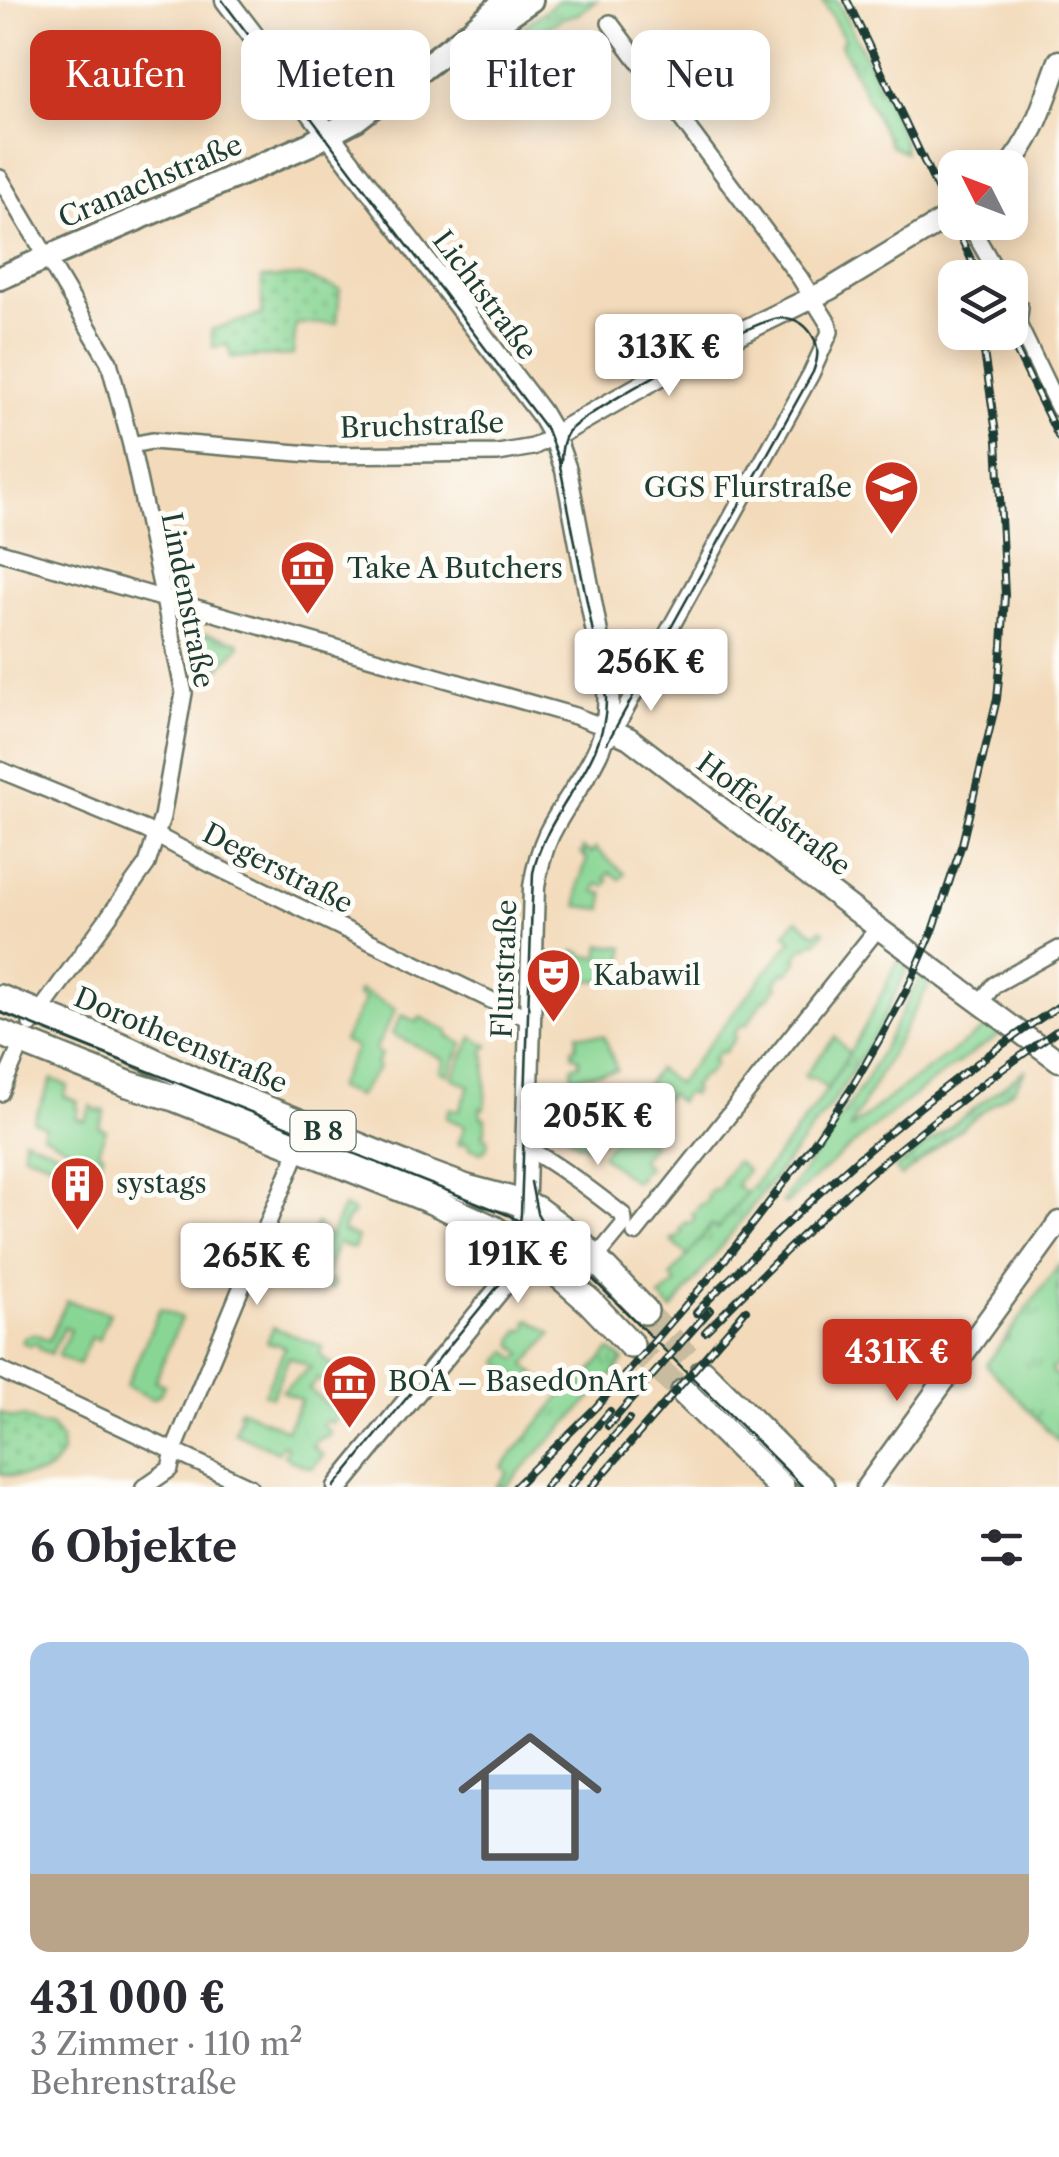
<!DOCTYPE html>
<html lang="de">
<meta charset="utf-8">
<style>
body{margin:0;font-family:"Libre Caslon Text",serif;background:#f2f2f3;color:#2b2b33;height:100vh;display:flex;flex-direction:column;font-size:38px;white-space:nowrap}
*{box-sizing:border-box;margin:0}
p{font-size:32px;color:#7c7c81}
.icon{flex:none;width:55px;height:55px;fill:none;stroke:currentColor;stroke-width:2;stroke-linecap:round;stroke-linejoin:round}
.map{position:relative;height:1487px;overflow:hidden}
.sheet{display:flex;flex-direction:column;background:#fff;flex:1}
.sheet>*{flex:none}
.guide{position:absolute;left:30px;top:30px;width:1000px;height:90px;display:flex;gap:20px}
.needle{width:65px;rotate:312deg}
.fabs{position:absolute;left:938px;top:150px;display:grid;gap:20px}
.fabs a{display:grid;place-items:center;width:90px;height:90px;border-radius:20px;background:#fff;box-shadow:0 5px 25px #0003;font-size:50px}
.price{position:absolute;translate:-50% -85px;padding:0 22px;border-radius:10px;background:#fff;color:#222;font-size:32px;line-height:65px;filter:drop-shadow(0 2px 5px #0008)}
.price::after{content:'';position:absolute;left:50%;top:60px;width:30px;height:22px;margin-left:-15px;background:inherit;clip-path:polygon(0 0,100% 0,50% 100%)}
.price.on{background:#c8321e;color:#fff}
ul{padding:0;list-style:none}
li{display:grid;align-content:center;gap:20px;height:530px;padding:0 30px}
li+li{border-top:2px solid #e1e1e2}
li span{display:grid;place-items:center;height:310px;border-radius:20px;color:#555}
li>.icon{margin-inline-start:auto}
span .icon{width:180px;height:180px;fill:#fffc;stroke-width:1}
li b{font-size:42px}
h2{display:flex;justify-content:space-between;align-items:center;height:120px;padding:0 30px;font-size:42px}
.chip{padding:0 35px;border-radius:20px;background:#fff;box-shadow:0 5px 25px #0003;font-size:35px;line-height:90px}
.chip.on{background:#c8321e;color:#fff}
.map>svg:first-child{display:block}
.grass{fill:url(#grass-tufts);stroke:#548a64;stroke-width:2.5}
.park{fill:url(#park-dots);stroke:#548a64;stroke-width:2.5}
.garden{fill:#89d694;stroke:#548a64;stroke-width:2.5}
.lines{fill:none;stroke-linecap:round;stroke-linejoin:round}
.primary-tunnel{stroke:#c9bb9f;stroke-width:25;stroke-dasharray:25 12;stroke-linecap:butt}
.minor-casing{stroke:#697463;stroke-width:20}
.tertiary-casing{stroke:#697463;stroke-width:25}
.secondary-casing{stroke:#697463;stroke-width:28}
.primary-casing{stroke:#697463;stroke-width:30}
.minor{stroke:#fff;stroke-width:15}
.tertiary{stroke:#fff;stroke-width:20}
.secondary{stroke:#fff;stroke-width:22}
.primary{stroke:#fff;stroke-width:25}
.tram{stroke:#1f3d34;stroke-width:2.5}
.rail-casing{stroke:#1f3d34;stroke-width:8}
.rail{stroke:#fdfcf7;stroke-width:4;stroke-dasharray:11;stroke-linecap:butt}
.labels{text-anchor:middle;dominant-baseline:central;stroke-width:10;stroke-linejoin:round;paint-order:stroke}
.shield{fill:#fdfcf7;stroke:#62766e;stroke-width:2.5}
.shield-label{font-size:25px;font-weight:bold;fill:#1f3d34}
.street-label{font-size:28px;fill:#1f3d34;stroke:#fdfcf7}
.poi-label{font-size:28px;fill:#1f3d34;stroke:#fdfcf7;text-anchor:start}
</style>
<div class="map">
<svg width="1059" height="1487" viewBox="0 0 1059 1487">
<defs>
<pattern id="grass-tufts" width="24" height="20" patternUnits="userSpaceOnUse" patternTransform="scale(2.5)"><rect width="24" height="20" fill="#89d694"/><path d="M3 7l-1-3M5 7V3M7 7l1-3M15 17l-1-3M17 17v-4M19 17l1-3" fill="none" stroke="#6faf7a"/></pattern>
<pattern id="park-dots" width="8" height="8" patternUnits="userSpaceOnUse" patternTransform="scale(2.5)"><rect width="8" height="8" fill="#89d694"/><path d="M2 2h.1M6 6h.1" fill="none" stroke="#6faf7a" stroke-width="1.8" stroke-linecap="round"/></pattern>
</defs>
<rect width="100%" height="100%" fill="#fdfcf7"/>
<filter id="ink" filterUnits="userSpaceOnUse"><feTurbulence type="fractalNoise" baseFrequency=".01" numOctaves="2"/><feDisplacementMap in="SourceGraphic" scale="20" xChannelSelector="R" yChannelSelector="G"/><feConvolveMatrix kernelMatrix="1 2 1 2 8 2 1 2 1" color-interpolation-filters="sRGB"/></filter>
<filter id="wash" filterUnits="userSpaceOnUse"><feTurbulence type="fractalNoise" baseFrequency=".0048" numOctaves="4" result="noise"/><feDisplacementMap in="SourceGraphic" scale="40" xChannelSelector="R" yChannelSelector="G"/><feGaussianBlur stdDeviation="2.25" result="paint"/><feColorMatrix in="noise" values="0 0 0 0 0 0 0 0 0 0 0 0 0 0 0 0 0 1.4 0 .05"/><feComposite in="paint" operator="in"/></filter>
<g filter="url(#wash)">
<rect width="100%" height="100%" fill="#f3daba"/>
<!-- grass -->
<path class="grass" d="M559,0H597L578,14L563,18L504,55L497,47Z
M822,0H837L887,100L904,142L905,152L890,145L841,45L844,38Z
M205,633L239,642L240,646L204,684L201,683L194,645L199,643Z
M911,961L878,1030L836,1098L672,1310L660,1297L676,1284L671,1276L712,1225L717,1228C752,1186 789,1144 820,1099C850,1057 875,1009 897,962Z
M924,971L928,986L849,1130L895,1093L985,1028L996,1023L1006,1031C926,1081 855,1141 786,1204L782,1202L864,1083Z
M1026,1069L1014,1089L974,1118L901,1177L895,1169Z
M1059,1265V1364L1051,1369L1054,1375L1059,1376V1442L986,1365Z
M610,1350L624,1361C587,1406 545,1445 505,1487H496L508,1473L502,1467L577,1377L585,1378Z"/>
<!-- park -->
<path class="park" d="M301,276L340,289L337,323L296,324L293,355L231,358L228,345L213,347L211,330L262,314V278Z
M0,1412L12,1418L25,1417L39,1425L50,1426L61,1439L62,1453C59,1458 56,1464 51,1468C39,1478 15,1478 0,1473Z"/>
<!-- garden -->
<path class="garden" d="M583,848L592,853L595,848L625,874L620,879L610,872L605,878L609,881L605,886L598,884L595,891L604,894L603,909L578,906L579,884L587,859L581,853H584Z
M797,919L816,934L821,929L825,932L816,943L813,941L808,947L805,946L795,958L798,960L788,973L785,971L775,983L778,986L766,1000L764,999L746,1026L742,1024L734,1034L736,1037L724,1053L720,1051L712,1061L715,1064L706,1076L703,1075L692,1087L695,1090L691,1095L687,1092L678,1102L669,1094L664,1100L646,1085L657,1069L677,1084L792,940L785,934Z
M601,945L624,947V968H610V981L578,980L572,984L574,951L583,953L584,956L599,957Z
M360,990L396,1009L375,1050L381,1054L376,1064L379,1067L358,1096L336,1088L356,1048L343,1041L365,1000L358,995Z
M402,1015L417,1022L420,1017L449,1032L448,1036L463,1044L448,1075L440,1071L445,1060L392,1034Z
M577,1034L604,1036L617,1070L572,1077V1066L579,1065V1058L573,1055L572,1048H576Z
M473,1037L485,1045L487,1043L490,1045L484,1050V1056H486L485,1108H480L481,1117L485,1118V1133H483V1137L488,1138L487,1147L482,1152L469,1148L467,1143L464,1141L462,1145L458,1144L465,1126L446,1118L450,1108L459,1111L470,1086L452,1078Z
M835,1037L849,1053L827,1089L812,1077L809,1079L804,1076Z
M52,1079L68,1086L64,1096L78,1102L76,1107L79,1109L76,1118L85,1121L91,1106L99,1112L101,1110L105,1111L99,1127L106,1130L98,1151L103,1153L99,1165L85,1157L70,1184L53,1174L56,1167L45,1160L23,1153L24,1138L66,1155L70,1149L42,1134L45,1126L33,1121Z
M634,1087L639,1091L601,1141L593,1136L586,1147L581,1143L579,1145L567,1134C575,1123 572,1109 570,1097L584,1095L587,1110Z
M625,1125L653,1144L640,1160L648,1167L638,1175L640,1178L634,1182L601,1155Z
M736,1161L747,1170L736,1185L746,1193L717,1229L711,1225L688,1256L671,1241L674,1238L676,1239L682,1233L680,1230L686,1222L689,1224L695,1217L692,1214L701,1204H704L709,1198L707,1196L714,1189L717,1190L723,1183L722,1181Z
M343,1207L354,1212L352,1216L348,1218L342,1231L358,1238L354,1249L338,1243L324,1278L335,1283L332,1289L313,1281L311,1285L294,1277L316,1223L329,1238Z
M67,1301L110,1313L98,1340L91,1337L78,1365L58,1356L70,1330L64,1327L51,1354L39,1349V1345L34,1343L31,1346L22,1342L24,1337L35,1334L49,1340Z
M160,1309L181,1318L155,1381L164,1385L160,1394L153,1399L126,1386Z
M530,1319L552,1334L525,1365L540,1378L530,1389L499,1362L508,1351L517,1359L523,1354L513,1345L514,1338L521,1329L524,1331L529,1325L527,1322Z
M273,1327L323,1347L320,1355L338,1370L326,1384L318,1378L309,1389L340,1415L332,1424L327,1420L322,1425L331,1433L326,1438L323,1436L312,1445L323,1455L312,1468L291,1461L284,1455L288,1447L282,1444L278,1452L234,1432L241,1415L238,1413L240,1409L287,1430L301,1400L282,1391L311,1367L289,1357L272,1397L264,1394L285,1347L275,1343L274,1345L267,1342Z"/>
</g>
<g filter="url(#ink)">
<g class="lines">
<!-- primary-tunnel -->
<path class="primary-tunnel" d="M645,1311L703,1373
M631,1345L684,1392"/>
<defs>
<path id="minor" d="M610,23L800,278L828,323L830,332L811,374L610,737
M0,178L109,362L131,445L184,693L162,817L147,864L31,1024
M968,222L1000,278
M1010,294L1020,308L1018,324L1059,409
M131,445L152,441L323,455L498,453L533,447L554,436
M0,552L575,716L607,728
M601,650L616,656L662,648
M0,770L146,830L212,865L530,1019
M980,1003L994,985L1059,949
M0,1093L23,1041
M525,1147C560,1166 592,1191 623,1215L624,1221
M635,1233L878,928
M596,1258L624,1224V1221
M0,1370L250,1487
M144,1487L170,1469L174,1450L299,1148"/>
<path id="tertiary" d="M226,0L540,412L554,436L566,470L608,691C613,753 575,782 549,834C541,851 537,868 534,887L524,1223L520,1254L511,1275L338,1487
M1007,168C1035,137 1045,98 1059,61
M554,436L701,352L830,289L955,213
M607,728L629,738L878,928L1059,1061
M867,1487L1059,1222"/>
<path id="secondary" d="M496,24L531,0
M0,278L310,144L355,120L469,33L506,0"/>
<path id="primary" d="M0,998L126,1048L194,1080L421,1171L467,1188L512,1200L536,1209L574,1237L645,1311
M0,1033L128,1084L174,1098L432,1201L494,1229L548,1265L590,1302L631,1345
M703,1373L800,1470L821,1487
M684,1392L781,1487"/>
</defs>
<!-- minor casing -->
<use href="#minor" class="minor-casing"/>
<!-- tertiary casing -->
<use href="#tertiary" class="tertiary-casing"/>
<!-- secondary casing -->
<use href="#secondary" class="secondary-casing"/>
<!-- primary casing -->
<use href="#primary" class="primary-casing"/>
<!-- minor -->
<use href="#minor" class="minor"/>
<!-- tertiary -->
<use href="#tertiary" class="tertiary"/>
<!-- secondary -->
<use href="#secondary" class="secondary"/>
<!-- primary -->
<use href="#primary" class="primary"/>
<!-- tram -->
<path class="tram" d="M222,0L547,430L559,461L606,698C608,765 546,809 533,873L521,1214L517,1248L503,1280L334,1487
M561,462C561,451 562,441 568,432C583,412 754,319 780,318C793,317 805,323 812,335C820,347 818,359 813,372L607,743
M0,1012L508,1215L538,1231L571,1258
M531,1182L537,1213L552,1239L803,1487"/>
<defs>
<path id="rail" d="M847,0L980,278
M1007,332L1059,438
M696,1313C713,1294 732,1277 750,1259C845,1165 948,1079 1059,1006
M705,1332C764,1273 823,1212 888,1158C943,1112 1000,1070 1059,1029
M608,1426L710,1310
M515,1487L596,1407L631,1368L724,1261L809,1150L851,1089L881,1037L908,987L934,928L962,844L987,741L997,699L1002,645L1005,595L997,440L981,332
M545,1487L610,1411
M570,1487L629,1419
M592,1487L746,1310"/>
</defs>
<!-- rail casing -->
<use href="#rail" class="rail-casing"/>
<!-- rail -->
<use href="#rail" class="rail"/>
</g>
</g>
<!-- icons -->
<defs>
<symbol id="school-pin" viewBox="-11 -11 22 30"><path d="M0 17L-7.5 6A9.5 9.5 0 1 1 7.5 6Z" fill="#c8321e" stroke="#fdfcf7"/><path d="M0-5L7-2L0 1L-7-2ZM-4 1L0 2.5L4 1V4Q0 6-4 4Z" fill="#fff"/></symbol>
<symbol id="museum-pin" viewBox="-11 -11 22 30"><path d="M0 17L-7.5 6A9.5 9.5 0 1 1 7.5 6Z" fill="#c8321e" stroke="#fdfcf7"/><path d="M0-6L6-3V-2H-6V-3ZM-5-1h2V3h-2ZM-1-1h2V3h-2ZM3-1h2V3H3ZM-6 4H6V6H-6Z" fill="#fff"/></symbol>
<symbol id="theatre-pin" viewBox="-11 -11 22 30"><path d="M0 17L-7.5 6A9.5 9.5 0 1 1 7.5 6Z" fill="#c8321e" stroke="#fdfcf7"/><path d="M-5-5.5Q0-4 5-5.5V0Q5 5 0 6Q-5 5-5 0ZM-3.3-2.5H-1v1.5H-3.3ZM1-2.5H3.3v1.5H1ZM-2.8 1Q0 5.5 2.8 1Z" fill="#fff"/></symbol>
<symbol id="building-pin" viewBox="-11 -11 22 30"><path d="M0 17L-7.5 6A9.5 9.5 0 1 1 7.5 6Z" fill="#c8321e" stroke="#fdfcf7"/><path d="M-4-6H4V6H1V3H-1V6H-4ZM-2.5-4.3h1.7v1.8h-1.7ZM.8-4.3h1.7v1.8H.8ZM-2.5-1h1.7V.8h-1.7ZM.8-1h1.7V.8H.8Z" fill="#fff"/></symbol>
</defs>
<g fill-rule="evenodd">
<use href="#school-pin" x="860" y="456" width="63" height="86"/>
<use href="#museum-pin" x="276" y="536" width="63" height="86"/>
<use href="#theatre-pin" x="522" y="944" width="63" height="86"/>
<use href="#building-pin" x="46" y="1152" width="63" height="86"/>
<use href="#museum-pin" x="318" y="1350" width="63" height="86"/>
</g>
<g class="labels">
<!-- shield labels -->
<rect class="shield" x="290.5" y="1111" width="65" height="40" rx="8"/>
<g class="shield-label">
<text x="323" y="1131">B 8</text>
</g>
<!-- street labels -->
<g class="street-label">
<text transform="translate(150 181) rotate(-23)">Cranachstraße</text>
<text transform="translate(485 295) rotate(53)">Lichtstraße</text>
<text transform="translate(422 425) rotate(-2)">Bruchstraße</text>
<text transform="translate(188 600) rotate(79)">Lindenstraße</text>
<text transform="translate(774 814) rotate(37)">Hoffeldstraße</text>
<text transform="translate(278 868) rotate(27)">Degerstraße</text>
<text transform="translate(504 969) rotate(-88)">Flurstraße</text>
<text transform="translate(181 1040) rotate(23)">Dorotheenstraße</text>
</g>
<!-- poi labels -->
<g class="poi-label">
<text x="852" y="487" text-anchor="end">GGS Flurstraße</text>
<text x="347" y="568">Take A Butchers</text>
<text x="593" y="975">Kabawil</text>
<text x="116" y="1183">systags</text>
<text x="388" y="1381">BOA – BasedOnArt</text>
</g>
</g>
</svg>
<div class="fabs">
<a><svg class="needle" viewBox="-14 -14 28 28"><path d="M0-13l5 13h-10z" fill="#e53935"/><path d="M0 13l5-13h-10z" fill="#7c7c81"/></svg></a>
<a><svg class="icon" aria-label="layers" viewBox="0 0 24 24"><path d="M12 4l9 5-9 5-9-5zM3 14l9 5 9-5"/></svg></a>
</div>
<b class="price" style="left:669px;top:399px">313K €</b>
<b class="price" style="left:651px;top:714px">256K €</b>
<b class="price" style="left:598px;top:1168px">205K €</b>
<b class="price" style="left:518px;top:1306px">191K €</b>
<b class="price" style="left:257px;top:1308px">265K €</b>
<b class="price on" style="left:897px;top:1404px">431K €</b>
<div class="guide">
<a class="chip on">Kaufen</a>
<a class="chip">Mieten</a>
<a class="chip">Filter</a>
<a class="chip">Neu</a>
</div>
</div>
<section class="sheet">
<h2>6 Objekte<svg class="icon" aria-label="filters" viewBox="0 0 24 24"><path d="M4 7h16M4 17h16"/><circle cx="9" cy="7" r="2"/><circle cx="15" cy="17" r="2"/></svg></h2>
<ul>
<li><span style="background:linear-gradient(#a9c7e8 75%,#b9a48a 0)"><svg class="icon" aria-label="home" viewBox="0 0 24 24"><path d="M3 11l9-7 9 7M6 9v11h12V9"/></svg></span><div><b>431 000 €</b><p>3 Zimmer · 110 m²</p><p>Behrenstraße</p></div></li>
</ul>
</section>
